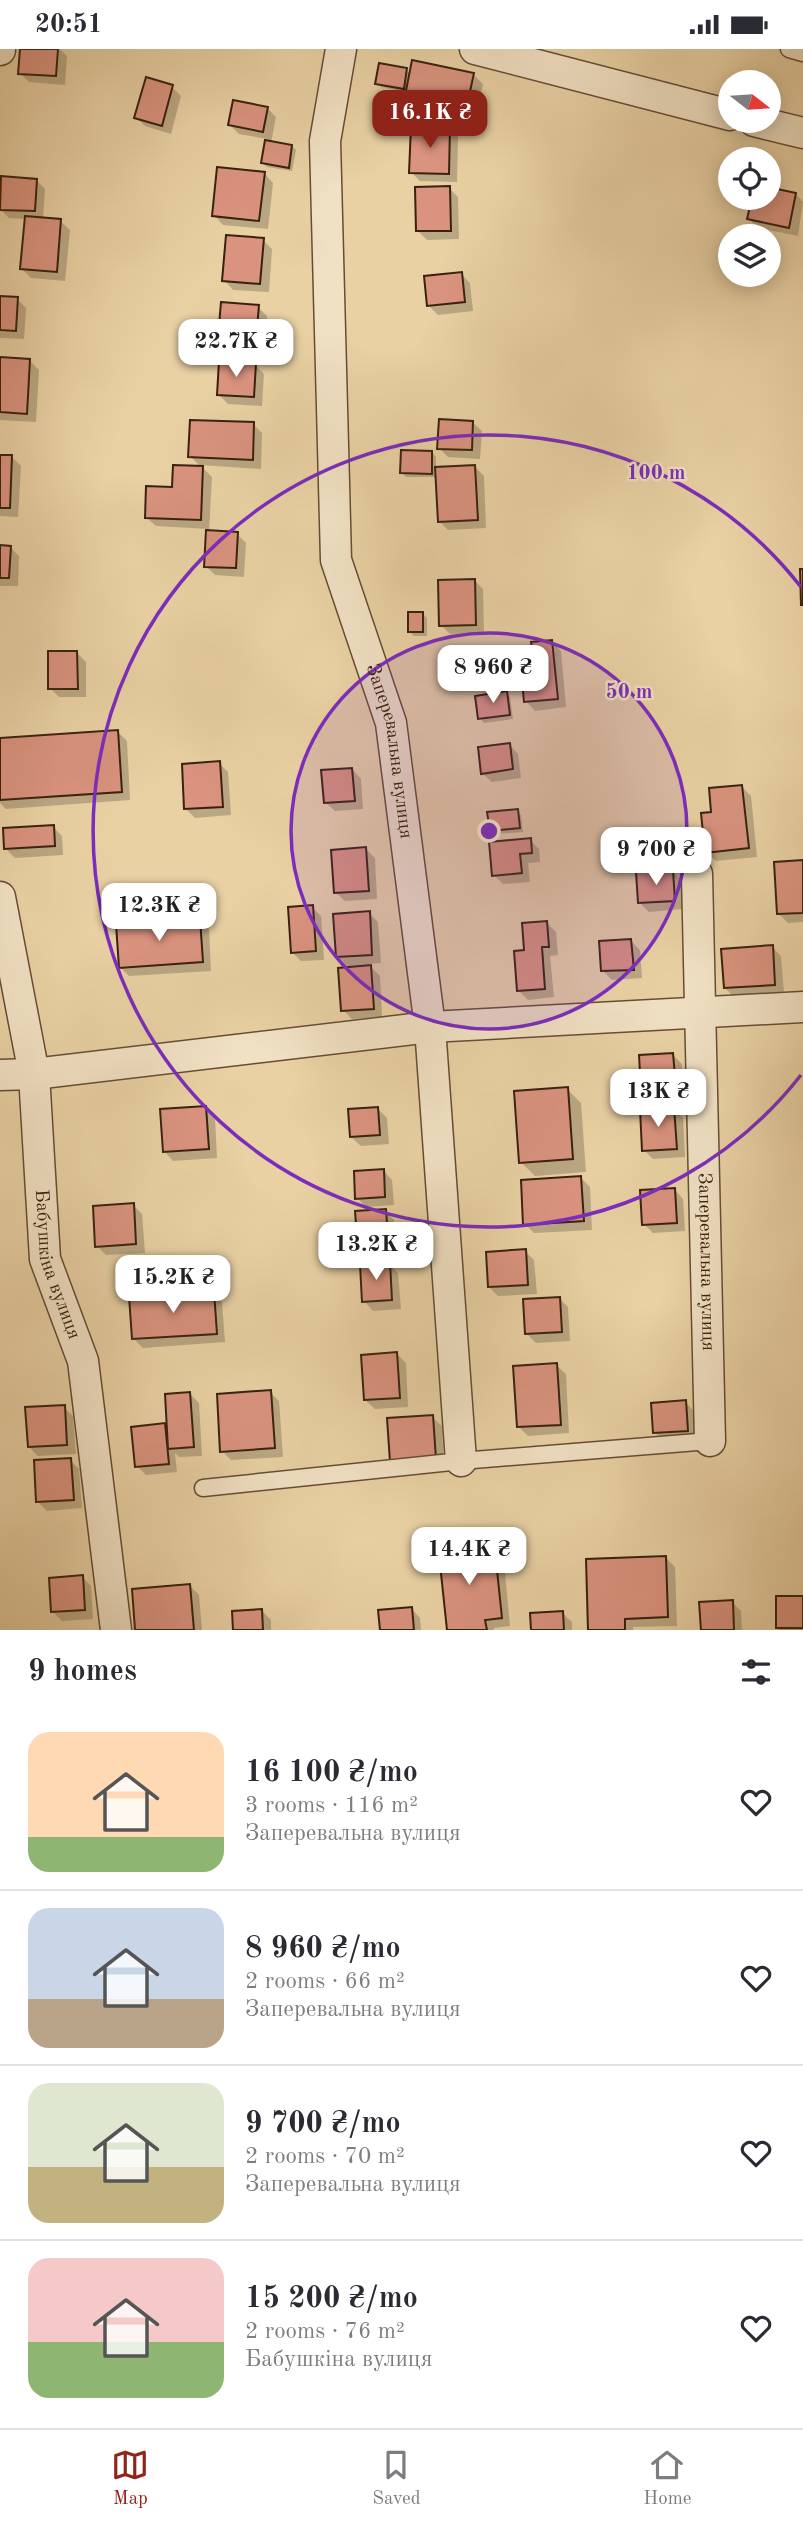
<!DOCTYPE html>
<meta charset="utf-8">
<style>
body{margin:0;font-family:"Old Standard TT",serif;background:#f2f2f3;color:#2b2b33;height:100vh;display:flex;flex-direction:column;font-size:26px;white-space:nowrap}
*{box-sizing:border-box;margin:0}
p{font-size:23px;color:#7c7c81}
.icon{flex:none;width:38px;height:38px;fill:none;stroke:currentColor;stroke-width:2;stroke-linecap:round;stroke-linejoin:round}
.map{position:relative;height:1581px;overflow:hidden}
.details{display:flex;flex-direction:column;background:#fff;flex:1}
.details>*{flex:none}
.needle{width:46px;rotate:107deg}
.buttons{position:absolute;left:718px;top:21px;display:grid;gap:14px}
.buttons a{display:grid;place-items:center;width:63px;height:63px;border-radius:50%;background:#fff;box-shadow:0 4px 18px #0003;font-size:35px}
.price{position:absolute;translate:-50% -60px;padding:0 16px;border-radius:14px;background:#fff;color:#222;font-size:23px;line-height:46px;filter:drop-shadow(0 2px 4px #0008)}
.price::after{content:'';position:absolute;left:50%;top:42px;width:21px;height:16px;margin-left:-10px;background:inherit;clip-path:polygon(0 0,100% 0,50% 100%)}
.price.on{background:#8f2418;color:#fff}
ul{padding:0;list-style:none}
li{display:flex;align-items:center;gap:21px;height:175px;padding:0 28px}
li+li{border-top:2px solid #e1e1e2}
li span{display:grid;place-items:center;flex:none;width:196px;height:140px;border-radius:21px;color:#555}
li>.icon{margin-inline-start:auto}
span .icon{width:84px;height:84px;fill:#fffc;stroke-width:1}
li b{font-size:30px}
h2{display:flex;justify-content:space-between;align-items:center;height:84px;padding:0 28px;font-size:30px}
.status{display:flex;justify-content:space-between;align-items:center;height:49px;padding:0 35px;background:#fff;direction:ltr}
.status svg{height:19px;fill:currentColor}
.tabs{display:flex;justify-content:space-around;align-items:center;height:98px;border-top:2px solid #e1e1e2;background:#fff;font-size:19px;color:#7c7c81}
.tabs a{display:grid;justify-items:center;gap:4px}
.tabs .on{color:#8f2418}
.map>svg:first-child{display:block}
.shadow{fill:#0003}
.building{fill:#da937f;stroke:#39210e;stroke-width:2}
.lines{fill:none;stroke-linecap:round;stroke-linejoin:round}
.service-casing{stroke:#654d34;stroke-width:19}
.minor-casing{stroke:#654d34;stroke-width:33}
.service{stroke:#f1e1c4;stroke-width:16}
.minor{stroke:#f1e1c4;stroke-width:30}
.ring{fill:none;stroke:#7b2cbf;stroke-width:3.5}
.labels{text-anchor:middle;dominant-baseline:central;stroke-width:5;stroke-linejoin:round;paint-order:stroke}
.street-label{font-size:19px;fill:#39210e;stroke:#f1e1c4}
.centre{fill:#7b2cbf;stroke:#f1e1c4;stroke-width:3.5}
.ring-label{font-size:21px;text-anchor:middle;font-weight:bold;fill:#7b2cbf;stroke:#f1e1c4;stroke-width:5;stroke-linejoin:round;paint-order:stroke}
</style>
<div class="status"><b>20:51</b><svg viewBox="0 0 49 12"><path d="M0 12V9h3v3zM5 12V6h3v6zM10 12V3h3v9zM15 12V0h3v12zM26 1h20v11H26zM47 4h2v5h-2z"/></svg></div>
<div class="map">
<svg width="803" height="1581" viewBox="0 0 803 1581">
<rect width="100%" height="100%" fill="#e9d1a4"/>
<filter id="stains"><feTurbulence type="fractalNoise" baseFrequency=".00286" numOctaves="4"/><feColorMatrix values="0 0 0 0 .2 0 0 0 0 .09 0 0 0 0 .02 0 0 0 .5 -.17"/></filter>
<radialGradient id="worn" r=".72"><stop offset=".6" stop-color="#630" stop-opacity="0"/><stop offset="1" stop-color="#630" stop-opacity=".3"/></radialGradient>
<!-- shadow -->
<path class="shadow" d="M21,0H60L67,7L65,36L29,33L20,24Z
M406,21L411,26H474L483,35L473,78L414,66L405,57L407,43L381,38L377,34Z
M172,38L181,47L171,85L145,77L136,68Z
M267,59L276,68L271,94L292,97L296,101L292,122L267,118L263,114L267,90L239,85L230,76Z
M449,79L458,88L457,133L420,132L411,123Z
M264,124L273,134L268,180L223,176L214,166Z
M36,131L45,140L43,170L60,172L70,181L65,232L31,229L22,220L26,170L9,169L0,160Z
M449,139L458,148L459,190L427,191L418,182Z
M796,145L803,153L798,187L758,179L749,170L754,149Z
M263,191L272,200L269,243L233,241L224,231Z
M461,225L470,234L473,262L438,266L428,256Z
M0,249L17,250L26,259L24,290L0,289Z
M258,258L267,267L265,300L229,296L220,287Z
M0,310L30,312L39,321L36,373L0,371Z
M255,316L264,325L262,357L228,355L219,346Z
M472,373L482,382L480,410L448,408L439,399Z
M253,375L262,384L261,420L200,416L212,428L209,483L237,485L246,494L244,528L215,526L206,517L208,480L156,477L146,468L174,440L202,419L190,407Z
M432,403L436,408V420L475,418L484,427L486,479L448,481L439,472L437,428H406L402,424Z
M0,408H12L21,417L18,468L0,467Z
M0,498H10L19,507L18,537H0Z
M474,531L483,540L484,584L450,585L441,576Z
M423,565L427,569V587H414L409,582Z
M552,593L561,602L566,658L535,662L526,652L534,610Z
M77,604L86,613V648H59L50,639Z
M506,644L510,648L513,670L484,674L480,669Z
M118,683L127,692L130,751L6,760L0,754V691Z
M509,695L518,705L521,729L492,733L482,724Z
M219,714L228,723L231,766L195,769L186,760Z
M352,720L361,730L363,760L335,762L325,753Z
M742,738L751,747L757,808L716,812L706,803L713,764Z
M517,762L521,766L523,783L495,785L491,781Z
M53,778L62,787L63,806L15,809L6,800Z
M530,791L539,800L540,813L528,814L530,833L503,835L494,826Z
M366,800L375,809L377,850L345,852L335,843Z
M803,813V873L788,874L779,865Z
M672,822L681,832L683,860L649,863L639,853Z
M312,858L321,867L324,911L301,912L292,903Z
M369,864L378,873L381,914L368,915L380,927L382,968L352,970L343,961L350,920L338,907Z
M200,871L209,880L211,922L129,927L120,918Z
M547,874L556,883L558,906L550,907L554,948L528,951L519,942L525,902Z
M631,892L640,901L642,929L612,931L603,922Z
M772,898L781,907L784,944L734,948L725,939Z
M673,1006L682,1015L684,1048L652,1050L643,1041Z
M567,1040L581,1054L586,1123L535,1127L521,1113Z
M206,1059L215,1068L217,1109L173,1112L164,1102Z
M378,1060L387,1069L389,1095L361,1097L351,1088Z
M674,1060L683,1069L685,1108L653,1110L644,1101Z
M383,1121L392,1131L394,1156L366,1158L357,1149Z
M581,1129L590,1138L592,1181L534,1184L525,1175Z
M674,1140L683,1150L685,1182L653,1184L644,1175Z
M133,1156L142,1165L145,1204L106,1206L97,1197Z
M385,1162L394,1171L397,1210L369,1211L360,1202Z
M525,1202L534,1211L537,1245L498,1247L489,1238Z
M389,1215L398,1224L401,1260L373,1262L364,1252Z
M213,1244L222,1253L225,1293L143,1299L134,1290Z
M559,1249L568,1258L570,1292L536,1294L527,1285Z
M397,1305L406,1314L408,1358L375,1360L365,1351Z
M556,1316L566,1325L569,1384L528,1387L519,1378Z
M270,1343L279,1352L283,1408L231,1411L222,1402Z
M190,1345L199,1354L202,1407L179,1408L175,1404L177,1423L146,1426L137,1417L164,1376L169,1381Z
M685,1353L694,1362L696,1390L664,1393L655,1383Z
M64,1358L73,1367L76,1405L38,1407L29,1398Z
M432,1368L442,1377L444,1419L401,1422Z
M70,1411L79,1420L82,1459L47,1462L38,1453Z
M472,1494L481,1505L495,1503L504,1513L510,1577L494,1579V1581H449Z
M666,1509L675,1518L677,1577L633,1578V1581H589Z
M82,1528L91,1537L93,1570L62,1572L53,1563Z
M190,1537L199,1546L202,1581H137Z
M803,1548V1581H780L777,1578Z
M732,1553L741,1562L742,1581H702Z
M411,1559L420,1569L421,1581H382Z
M262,1562L271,1571V1581H235Z
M562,1564L572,1573V1581H533Z"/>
<!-- building -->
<path class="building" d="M20,0H58L56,27L18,25Z
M412,11L474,24L464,70L403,57Z
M379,14L407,19L404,40L375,35Z
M146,28L173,36L162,77L134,69Z
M233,51L268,58L263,83L228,76Z
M411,77L450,78L449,125L409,124Z
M265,91L292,96L289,119L261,114Z
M217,118L265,123L259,172L212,167Z
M1,127L37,130L35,162L0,161Z
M450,137L451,182H416L415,138Z
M768,138L796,144L789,179L747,170L752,149H768Z
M25,167L61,170L57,223L20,220Z
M226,186L264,189L260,235L222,232Z
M462,223L465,253L427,257L424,227Z
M0,247L18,248L16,282L0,281Z
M221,253L259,256L256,291L218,288Z
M0,308L30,310L27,365L0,363Z
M219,312L256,314L254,348L217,346Z
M439,370L473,372L472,401L437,400Z
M190,371L254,373L253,411L188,408Z
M401,401L432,402V425L400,424Z
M0,406H12L10,459H0Z
M173,416L203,417L201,471L145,469L146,437L172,438Z
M475,416L478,471L438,473L435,418Z
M206,481L238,483L236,519L204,518Z
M0,496L11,497L9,529H0Z
M800,520H803V556H801Z
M475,530L476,576L439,577L438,531Z
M408,563H423V583H408Z
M552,591L558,650L524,653L520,609L533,608L531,593Z
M48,602H77L78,640H48Z
M507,642L510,666L478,670L475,647Z
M118,681L122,743L0,751V689Z
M510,694L513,720L481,725L478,698Z
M220,712L223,758L184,760L182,715Z
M352,719L355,752L324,754L321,721Z
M742,736L749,799L705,804L701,764L711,763L709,739Z
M518,760L520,779L490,782L487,763Z
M54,776L55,797L4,800L3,779Z
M531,789L532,804L520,805L522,824L492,827L489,793Z
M366,798L369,842L334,844L331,801Z
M803,811V864L777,865L774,813Z
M673,821L675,852L638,854L636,823Z
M313,856L316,902L291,904L288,858Z
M370,862L372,906L336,908L333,865Z
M200,869L203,913L119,919L116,875Z
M547,872L549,898H542L545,940L517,942L514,902L524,901L522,874Z
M631,890L634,921L601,922L599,892Z
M773,896L775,936L724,939L721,900Z
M371,916L374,960L341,962L338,919Z
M673,1004L676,1039L641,1042L639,1006Z
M568,1038L573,1110L519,1114L514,1042Z
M206,1057L209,1100L163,1103L160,1060Z
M378,1058L380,1086L350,1088L348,1060Z
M674,1058L677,1100L642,1102L640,1060Z
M384,1120L385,1148L355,1150L354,1122Z
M581,1127L584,1172L523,1176L521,1131Z
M675,1139L677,1174L642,1176L640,1141Z
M134,1154L136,1195L95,1198L93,1157Z
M386,1160L389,1201L358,1203L355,1162Z
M526,1200L528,1236L488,1238L486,1203Z
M390,1213L392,1251L362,1253L360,1215Z
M214,1242L217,1285L132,1290L129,1247Z
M560,1248L562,1283L525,1285L523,1250Z
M397,1303L400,1349L364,1351L361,1306Z
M557,1314L561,1376L517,1378L513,1317Z
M271,1341L275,1399L220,1403L217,1345Z
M190,1343L194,1398L168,1400L165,1345Z
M686,1351L688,1382L653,1384L651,1354Z
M65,1356L67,1396L28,1398L25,1358Z
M433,1366L436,1410L390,1413L387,1369Z
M165,1374L169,1415L135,1418L131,1378Z
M71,1409L74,1451L36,1453L34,1411Z
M473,1492L474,1504L495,1502L502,1569L485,1571L487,1581H447L438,1496Z
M666,1507L668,1568L625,1570V1581H588L586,1510Z
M83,1526L85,1561L51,1563L49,1529Z
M190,1535L194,1581H135L132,1540Z
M776,1547H803V1579H776Z
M733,1551L734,1581H701L699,1553Z
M412,1558L414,1581H380L378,1561Z
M262,1560L263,1581H233L232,1562Z
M563,1562L564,1581H531L530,1564Z"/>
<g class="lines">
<defs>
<path id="service" d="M789,0L803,4
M203,1439L461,1412L710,1392"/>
<g id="minor">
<path id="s1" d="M341,0L325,92L336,511L391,674L430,978L461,1412"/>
<path d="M475,0L730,66"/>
<path d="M0,1V0"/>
<path d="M754,72L803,84"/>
<path id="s2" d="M697,825L710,1392"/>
<path id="s3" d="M0,848L34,1025L45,1210L83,1312L116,1581"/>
<path d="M0,1026L34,1025L430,978L803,958"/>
</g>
</defs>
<!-- service casing -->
<use href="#service" class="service-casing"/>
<!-- minor casing -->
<use href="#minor" class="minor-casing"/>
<!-- service -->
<use href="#service" class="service"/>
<!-- minor -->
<use href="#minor" class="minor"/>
</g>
<!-- distance rings -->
<circle cx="489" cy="782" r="198" fill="#7b2cbf" fill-opacity=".12"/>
<g class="ring">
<circle cx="489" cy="782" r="198"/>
<path d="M801 1026A396 396 0 1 1 801 538"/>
</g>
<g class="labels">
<!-- street labels -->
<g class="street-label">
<text stroke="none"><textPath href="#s1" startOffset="712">Заперевальна вулиця</textPath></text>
<text stroke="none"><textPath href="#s2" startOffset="388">Заперевальна вулиця</textPath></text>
<text stroke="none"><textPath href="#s3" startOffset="373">Бабушкіна вулиця</textPath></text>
</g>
</g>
<circle cx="489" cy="782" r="10" class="centre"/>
<g class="ring-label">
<text x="656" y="430">100 m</text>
<text x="629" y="649">50 m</text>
</g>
<rect width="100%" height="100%" filter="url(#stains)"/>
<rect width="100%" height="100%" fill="url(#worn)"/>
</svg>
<div class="buttons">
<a><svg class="needle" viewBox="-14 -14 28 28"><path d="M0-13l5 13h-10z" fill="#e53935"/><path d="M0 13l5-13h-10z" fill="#7c7c81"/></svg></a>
<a><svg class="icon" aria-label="locate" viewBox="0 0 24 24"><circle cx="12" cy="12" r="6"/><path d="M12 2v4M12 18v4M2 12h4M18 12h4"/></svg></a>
<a><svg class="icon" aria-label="layers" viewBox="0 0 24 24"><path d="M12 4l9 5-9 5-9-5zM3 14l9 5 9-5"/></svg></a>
</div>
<b class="price on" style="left:430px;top:101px">16.1K ₴</b>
<b class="price" style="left:236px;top:330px">22.7K ₴</b>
<b class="price" style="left:493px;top:656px">8 960 ₴</b>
<b class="price" style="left:656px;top:838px">9 700 ₴</b>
<b class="price" style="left:159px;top:894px">12.3K ₴</b>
<b class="price" style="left:658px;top:1080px">13K ₴</b>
<b class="price" style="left:376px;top:1233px">13.2K ₴</b>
<b class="price" style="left:173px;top:1266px">15.2K ₴</b>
<b class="price" style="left:469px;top:1538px">14.4K ₴</b>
</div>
<section class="details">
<h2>9 homes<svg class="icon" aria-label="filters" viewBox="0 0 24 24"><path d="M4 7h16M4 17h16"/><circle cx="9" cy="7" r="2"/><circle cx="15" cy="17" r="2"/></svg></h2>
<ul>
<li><span style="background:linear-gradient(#ffd9b3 75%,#8fb573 0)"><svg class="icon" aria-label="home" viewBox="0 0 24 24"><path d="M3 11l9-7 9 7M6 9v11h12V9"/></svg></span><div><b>16 100 ₴/mo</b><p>3 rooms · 116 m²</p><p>Заперевальна вулиця</p></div><svg class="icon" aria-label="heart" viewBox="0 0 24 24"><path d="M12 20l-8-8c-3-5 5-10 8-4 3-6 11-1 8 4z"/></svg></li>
<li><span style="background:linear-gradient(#c9d6e8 65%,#b9a48a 0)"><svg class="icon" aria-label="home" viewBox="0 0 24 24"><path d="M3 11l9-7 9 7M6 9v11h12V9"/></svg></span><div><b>8 960 ₴/mo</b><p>2 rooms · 66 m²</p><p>Заперевальна вулиця</p></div><svg class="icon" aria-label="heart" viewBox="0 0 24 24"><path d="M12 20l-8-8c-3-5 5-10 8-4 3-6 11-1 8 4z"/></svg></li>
<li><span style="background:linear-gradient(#dfe7d0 60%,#c2b280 0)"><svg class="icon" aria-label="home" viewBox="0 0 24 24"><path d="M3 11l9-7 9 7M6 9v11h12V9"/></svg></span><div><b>9 700 ₴/mo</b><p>2 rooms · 70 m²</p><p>Заперевальна вулиця</p></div><svg class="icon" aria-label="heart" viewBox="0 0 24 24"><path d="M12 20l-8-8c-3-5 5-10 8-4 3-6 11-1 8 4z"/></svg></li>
<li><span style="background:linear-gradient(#f6c9c9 60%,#8fb573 0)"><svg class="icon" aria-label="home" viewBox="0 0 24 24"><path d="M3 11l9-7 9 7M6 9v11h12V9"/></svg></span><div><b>15 200 ₴/mo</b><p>2 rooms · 76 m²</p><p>Бабушкіна вулиця</p></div><svg class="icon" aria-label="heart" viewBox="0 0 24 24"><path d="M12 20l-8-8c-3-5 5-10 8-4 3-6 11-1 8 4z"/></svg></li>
</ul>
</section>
<nav class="tabs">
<a class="on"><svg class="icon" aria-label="map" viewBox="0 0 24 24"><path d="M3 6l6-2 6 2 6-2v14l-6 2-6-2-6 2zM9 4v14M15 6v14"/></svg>Map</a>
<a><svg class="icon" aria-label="saved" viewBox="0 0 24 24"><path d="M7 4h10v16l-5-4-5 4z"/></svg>Saved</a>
<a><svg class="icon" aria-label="home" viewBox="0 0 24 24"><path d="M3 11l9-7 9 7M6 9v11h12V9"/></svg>Home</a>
</nav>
